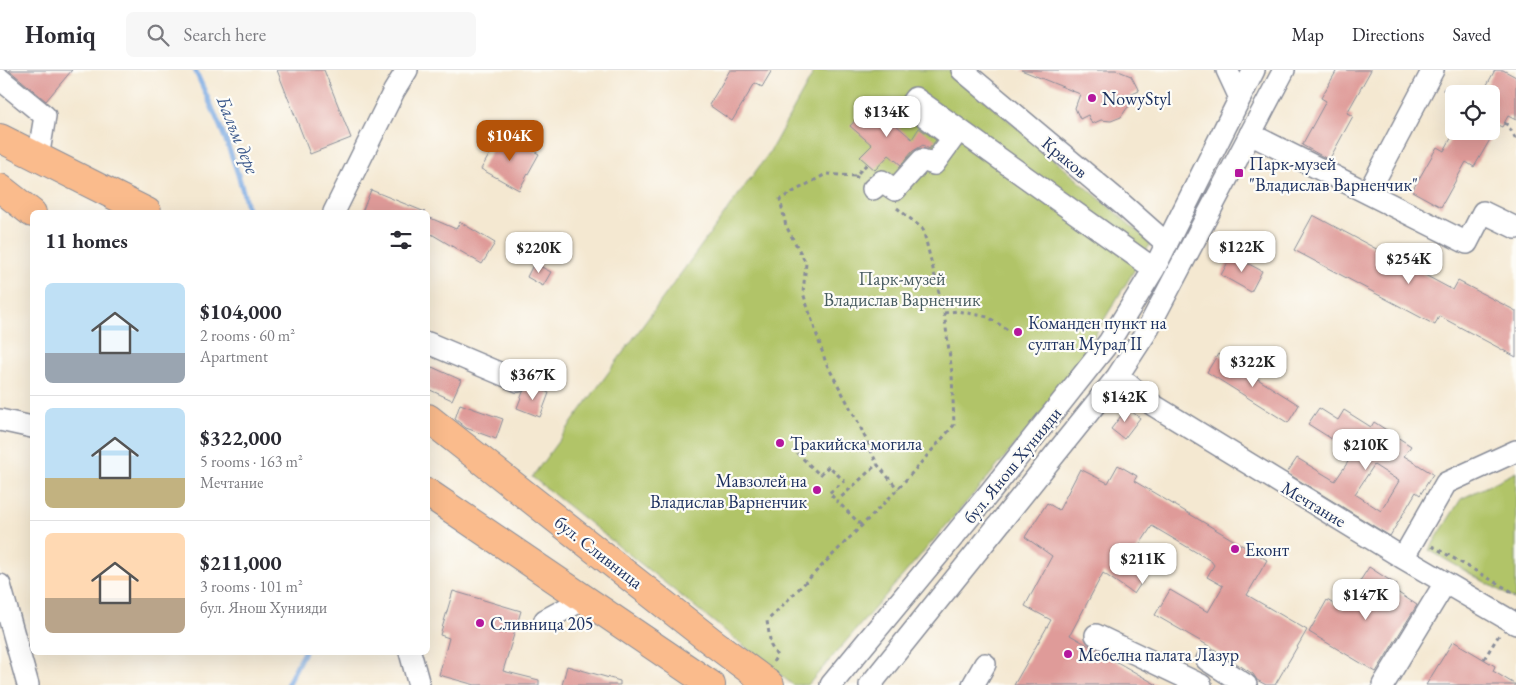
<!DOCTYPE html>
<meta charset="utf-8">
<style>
body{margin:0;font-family:"EB Garamond",serif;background:#f7f7f7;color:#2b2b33;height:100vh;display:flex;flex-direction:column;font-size:19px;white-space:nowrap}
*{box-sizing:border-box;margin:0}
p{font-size:16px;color:#7c7c81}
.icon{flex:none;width:28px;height:28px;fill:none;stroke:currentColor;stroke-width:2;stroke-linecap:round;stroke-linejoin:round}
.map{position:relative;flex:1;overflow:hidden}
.details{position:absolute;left:30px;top:140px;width:400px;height:445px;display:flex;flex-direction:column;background:#fff;border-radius:8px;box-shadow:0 5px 20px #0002}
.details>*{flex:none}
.controls{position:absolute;left:1445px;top:15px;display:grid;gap:10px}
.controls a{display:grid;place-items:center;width:55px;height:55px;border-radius:8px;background:#fff;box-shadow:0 5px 20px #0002;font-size:25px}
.price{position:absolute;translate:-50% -42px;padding:0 11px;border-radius:10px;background:#fff;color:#222;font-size:16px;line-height:32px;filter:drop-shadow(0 1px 2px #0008)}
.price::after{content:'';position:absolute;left:50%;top:30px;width:15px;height:11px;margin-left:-8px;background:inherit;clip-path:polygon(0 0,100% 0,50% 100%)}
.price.current{background:#b45309;color:#fff}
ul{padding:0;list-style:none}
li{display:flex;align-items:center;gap:15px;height:125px;padding:0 15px}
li+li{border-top:1px solid #e1e1e2}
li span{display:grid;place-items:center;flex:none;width:140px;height:100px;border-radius:8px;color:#555}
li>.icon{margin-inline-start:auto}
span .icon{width:60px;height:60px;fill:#fffc;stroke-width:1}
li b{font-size:21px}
h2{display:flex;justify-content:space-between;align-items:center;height:60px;padding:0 15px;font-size:21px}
header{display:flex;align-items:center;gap:30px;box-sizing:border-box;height:70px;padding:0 25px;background:#fff;border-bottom:1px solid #e1e1e2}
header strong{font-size:24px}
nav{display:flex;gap:28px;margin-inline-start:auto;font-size:18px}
.search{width:350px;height:45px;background:#f7f7f7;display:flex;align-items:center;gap:12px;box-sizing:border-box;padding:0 18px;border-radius:8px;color:#7c7c81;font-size:19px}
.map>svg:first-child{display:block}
.green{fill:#b1c467;stroke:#667a62}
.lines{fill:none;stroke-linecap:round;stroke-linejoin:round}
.stream{stroke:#78a8e2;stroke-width:5}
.building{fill:#df9b99;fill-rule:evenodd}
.minor-casing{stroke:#888c98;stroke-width:24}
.major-casing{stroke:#888c98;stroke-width:30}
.path{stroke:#888c98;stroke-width:3;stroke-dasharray:4 4;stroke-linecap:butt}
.minor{stroke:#fff;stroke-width:21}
.major{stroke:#fabb8c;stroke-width:28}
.poi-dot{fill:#b5179e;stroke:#fdfcf7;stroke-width:2}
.labels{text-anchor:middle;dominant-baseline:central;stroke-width:4.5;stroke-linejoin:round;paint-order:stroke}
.poi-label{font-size:18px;fill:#1b2f5e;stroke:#fdfcf7;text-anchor:start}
.street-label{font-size:18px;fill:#1b2f5e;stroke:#fdfcf7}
.park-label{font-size:18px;fill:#485c61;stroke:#fdfcf7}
.water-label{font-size:19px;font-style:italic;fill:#3c598c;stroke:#fdfcf7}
</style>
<header>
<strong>Homiq</strong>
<div class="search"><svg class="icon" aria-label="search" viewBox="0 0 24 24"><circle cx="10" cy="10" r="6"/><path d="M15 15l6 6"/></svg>Search here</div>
<nav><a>Map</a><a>Directions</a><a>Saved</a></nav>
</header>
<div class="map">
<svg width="1516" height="615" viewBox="0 0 1516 615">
<rect width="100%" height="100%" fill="#fdfcf7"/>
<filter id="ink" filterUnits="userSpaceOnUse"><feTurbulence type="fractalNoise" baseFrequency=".02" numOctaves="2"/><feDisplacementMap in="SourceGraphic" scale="10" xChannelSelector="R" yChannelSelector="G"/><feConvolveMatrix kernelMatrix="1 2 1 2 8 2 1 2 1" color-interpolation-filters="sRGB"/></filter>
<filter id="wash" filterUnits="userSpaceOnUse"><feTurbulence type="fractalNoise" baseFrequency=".0096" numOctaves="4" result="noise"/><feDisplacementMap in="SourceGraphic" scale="20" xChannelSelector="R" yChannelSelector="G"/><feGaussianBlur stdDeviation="1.12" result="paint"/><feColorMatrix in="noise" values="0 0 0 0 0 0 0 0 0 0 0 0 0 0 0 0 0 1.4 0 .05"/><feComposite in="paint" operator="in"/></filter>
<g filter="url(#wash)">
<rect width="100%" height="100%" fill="#f4e8d1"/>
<!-- green -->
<path class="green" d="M815,0H950L1151,173L1061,320L984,412L808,615H793L532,407L769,83Z
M1516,402V530L1429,480L1461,429Z"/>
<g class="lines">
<!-- stream -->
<path class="stream" d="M195,0C216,46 238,93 248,142
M287,615L304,582"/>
</g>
<g id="blocks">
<!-- building -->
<path class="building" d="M9,0H72L46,31Z
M277,0H324L351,68L310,84Z
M730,0H772L762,17L755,13L732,51L709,35Z
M1021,0H1116L1131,6L1139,21L1130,25L1134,33L1127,38L1121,47L1111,51L1101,50L1092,54L1088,45L1080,49L1075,38L1080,24Z
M1337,0H1371L1347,43L1353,46L1329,90L1302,75L1326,31L1321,28Z
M1495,0H1503L1516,7V50L1508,46L1502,57L1491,52V24H1482Z
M871,33L912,69L919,58L936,70L929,79L923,75L913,81L901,95L889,85L875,100L860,87L872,75L850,56Z
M1455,61H1495L1474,97L1466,92L1441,137L1412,121L1437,77L1444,81Z
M502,63L539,84L519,120L481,99Z
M371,120L425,142H362Z
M1313,145L1453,220L1458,211L1516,241V287L1439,246L1435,255L1294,180Z
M428,147L456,159L460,152L495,173L482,194L428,162Z
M1232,185L1262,201L1251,222L1221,205Z
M534,193L551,202L543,216L527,207Z
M1218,284L1299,335L1288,353L1207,302Z
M432,297L461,310L452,330L428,319V308Z
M530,315L549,323L540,347L517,338L523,322Z
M460,334L503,349L496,369L466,358L455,349Z
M1127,338L1140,348L1124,369L1111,359Z
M1319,338L1338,350L1344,340L1371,357L1374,352L1411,376L1404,386L1433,404L1420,425L1416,422L1390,466L1287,403L1297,388L1335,411L1354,383L1308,354ZM1374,395L1399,411L1381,441L1355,424Z
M1118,395L1137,406L1134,411L1267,490L1247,525L1307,560L1275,615H1266L1257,610L1253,604L1214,579L1155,545L1170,520L1208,542L1223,516L1207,507L1214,495L1211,491L1152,456L1131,488L1150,500L1134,524L1103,503L1070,565L1157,615H1014L1051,550L1025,536L1052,486L1025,467L1047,433L1059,440L1080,399L1108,413Z
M1369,497L1397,515L1394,520L1417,535L1376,602L1309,562L1327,530L1342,539Z
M453,521L521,541L503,601L539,610V615H475L439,605L449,568L440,565Z
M1453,571L1495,596L1493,601L1516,615H1426Z
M567,596L620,611V615H562Z"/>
</g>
</g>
<g filter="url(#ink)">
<use href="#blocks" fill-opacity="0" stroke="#888c98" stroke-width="1"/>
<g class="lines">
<defs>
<path id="minor" d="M962,0L1122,134L1167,174
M1227,0L1240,28
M0,9L45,46L38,88
M1250,64L1467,173L1483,142L1516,158
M873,119L882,111L895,120L922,90L934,94L953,68L910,35L915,28L1154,199
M1368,123L1433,0
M334,142L394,21L407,0
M428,273L518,311
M1117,307L1129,315L1153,335L1403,488L1516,554
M0,350L32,357
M1403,488L1446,413L1516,381
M0,515L28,615
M545,550L584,529
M1096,565L1201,615
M410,582L419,615
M1207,590L1246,615
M831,615L991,421L1109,272L1154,199L1254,0
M870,615L1117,307L1145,264L1284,0
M973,615L985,594
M1383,615L1445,513"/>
<path id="major" d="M0,68L147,142
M0,118L32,143
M428,348L711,571L770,615
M428,423L711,615"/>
</defs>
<!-- minor casing -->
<use href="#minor" class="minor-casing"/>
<!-- major casing -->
<use href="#major" class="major-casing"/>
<!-- path -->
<path class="path" d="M1443,19L1454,25
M1504,53L1508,55L1516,70
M855,106L826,104L780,129L786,156L806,193L803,223L826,293L859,354L877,394L898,419
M858,108L855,106L867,94
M944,243L957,241L988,247L1008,260
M797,383L820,405L829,396L844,411L829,423L837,431
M861,455L837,431L877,394
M1432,476L1516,524
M1484,589L1499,565
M773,592L777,586L771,576L767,551L898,419L954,355L952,303L944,243L923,159L897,138"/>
<!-- minor -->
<use href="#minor" class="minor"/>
<!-- major -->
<use href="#major" class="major"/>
</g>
</g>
<!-- markers -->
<g class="poi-dot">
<circle cx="1092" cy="28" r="5"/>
<rect x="1234" y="98" width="10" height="10" rx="2.5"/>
<circle cx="1018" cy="262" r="5"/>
<circle cx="780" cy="373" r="5"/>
<circle cx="817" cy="420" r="5"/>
<circle cx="1235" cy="479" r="5"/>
<circle cx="480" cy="553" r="5"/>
<circle cx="1068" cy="584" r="5"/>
</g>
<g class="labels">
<!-- poi labels -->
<g class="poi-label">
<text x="1102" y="28">NowyStyl</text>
<text x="1249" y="93">Парк-музей<tspan x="1249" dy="21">"Владислав Варненчик"</tspan></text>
<text x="1028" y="252">Команден пункт на<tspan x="1028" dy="21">султан Мурад II</tspan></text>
<text x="790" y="373">Тракийска могила</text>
<text x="807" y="410" text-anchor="end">Мавзолей на<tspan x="807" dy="21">Владислав Варненчик</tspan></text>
<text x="1245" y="479">Еконт</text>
<text x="490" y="553">Сливница 205</text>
<text x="1078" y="584">Мебелна палата Лазур</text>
</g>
<!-- street labels -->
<g class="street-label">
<text transform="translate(1065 87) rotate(40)">Краков</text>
<text transform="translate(1012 395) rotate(-51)">бул. Янош Хунияди</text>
<text transform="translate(1314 434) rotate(31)">Мечтание</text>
<text transform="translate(599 482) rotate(38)">бул. Сливница</text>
</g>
<!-- park labels -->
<g class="park-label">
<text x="902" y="208">Парк-музей<tspan x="902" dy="21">Владислав Варненчик</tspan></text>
</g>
<!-- water labels -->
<g class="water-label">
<text transform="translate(238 65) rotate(68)">Балъм дере</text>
</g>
</g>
</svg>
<div class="controls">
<a><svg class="icon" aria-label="locate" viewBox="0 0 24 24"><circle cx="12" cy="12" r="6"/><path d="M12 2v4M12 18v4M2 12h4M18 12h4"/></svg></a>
</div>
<b class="price" style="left:887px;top:68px">$134K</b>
<b class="price current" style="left:510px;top:92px">$104K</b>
<b class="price" style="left:1242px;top:203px">$122K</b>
<b class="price" style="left:539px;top:204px">$220K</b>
<b class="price" style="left:1409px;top:215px">$254K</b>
<b class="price" style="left:1253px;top:318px">$322K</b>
<b class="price" style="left:533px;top:331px">$367K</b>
<b class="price" style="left:1125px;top:353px">$142K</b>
<b class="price" style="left:1366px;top:401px">$210K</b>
<b class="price" style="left:1143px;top:515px">$211K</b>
<b class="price" style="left:1366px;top:551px">$147K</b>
<section class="details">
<h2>11 homes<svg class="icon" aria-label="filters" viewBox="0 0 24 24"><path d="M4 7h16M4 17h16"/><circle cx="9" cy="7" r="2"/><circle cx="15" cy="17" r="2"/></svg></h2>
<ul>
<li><span style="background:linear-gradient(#bfe0f5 70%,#9aa5b1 0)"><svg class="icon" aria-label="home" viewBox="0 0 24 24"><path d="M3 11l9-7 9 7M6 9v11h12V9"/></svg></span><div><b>$104,000</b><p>2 rooms · 60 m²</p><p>Apartment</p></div></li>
<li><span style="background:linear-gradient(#bfe0f5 70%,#c2b280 0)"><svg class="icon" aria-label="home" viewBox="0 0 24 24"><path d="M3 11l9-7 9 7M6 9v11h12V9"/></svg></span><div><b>$322,000</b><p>5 rooms · 163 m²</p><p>Мечтание</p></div></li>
<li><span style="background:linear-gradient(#ffd9b3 65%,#b9a48a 0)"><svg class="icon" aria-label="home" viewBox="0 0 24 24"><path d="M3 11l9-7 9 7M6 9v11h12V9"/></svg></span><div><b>$211,000</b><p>3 rooms · 101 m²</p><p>бул. Янош Хунияди</p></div></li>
</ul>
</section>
</div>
